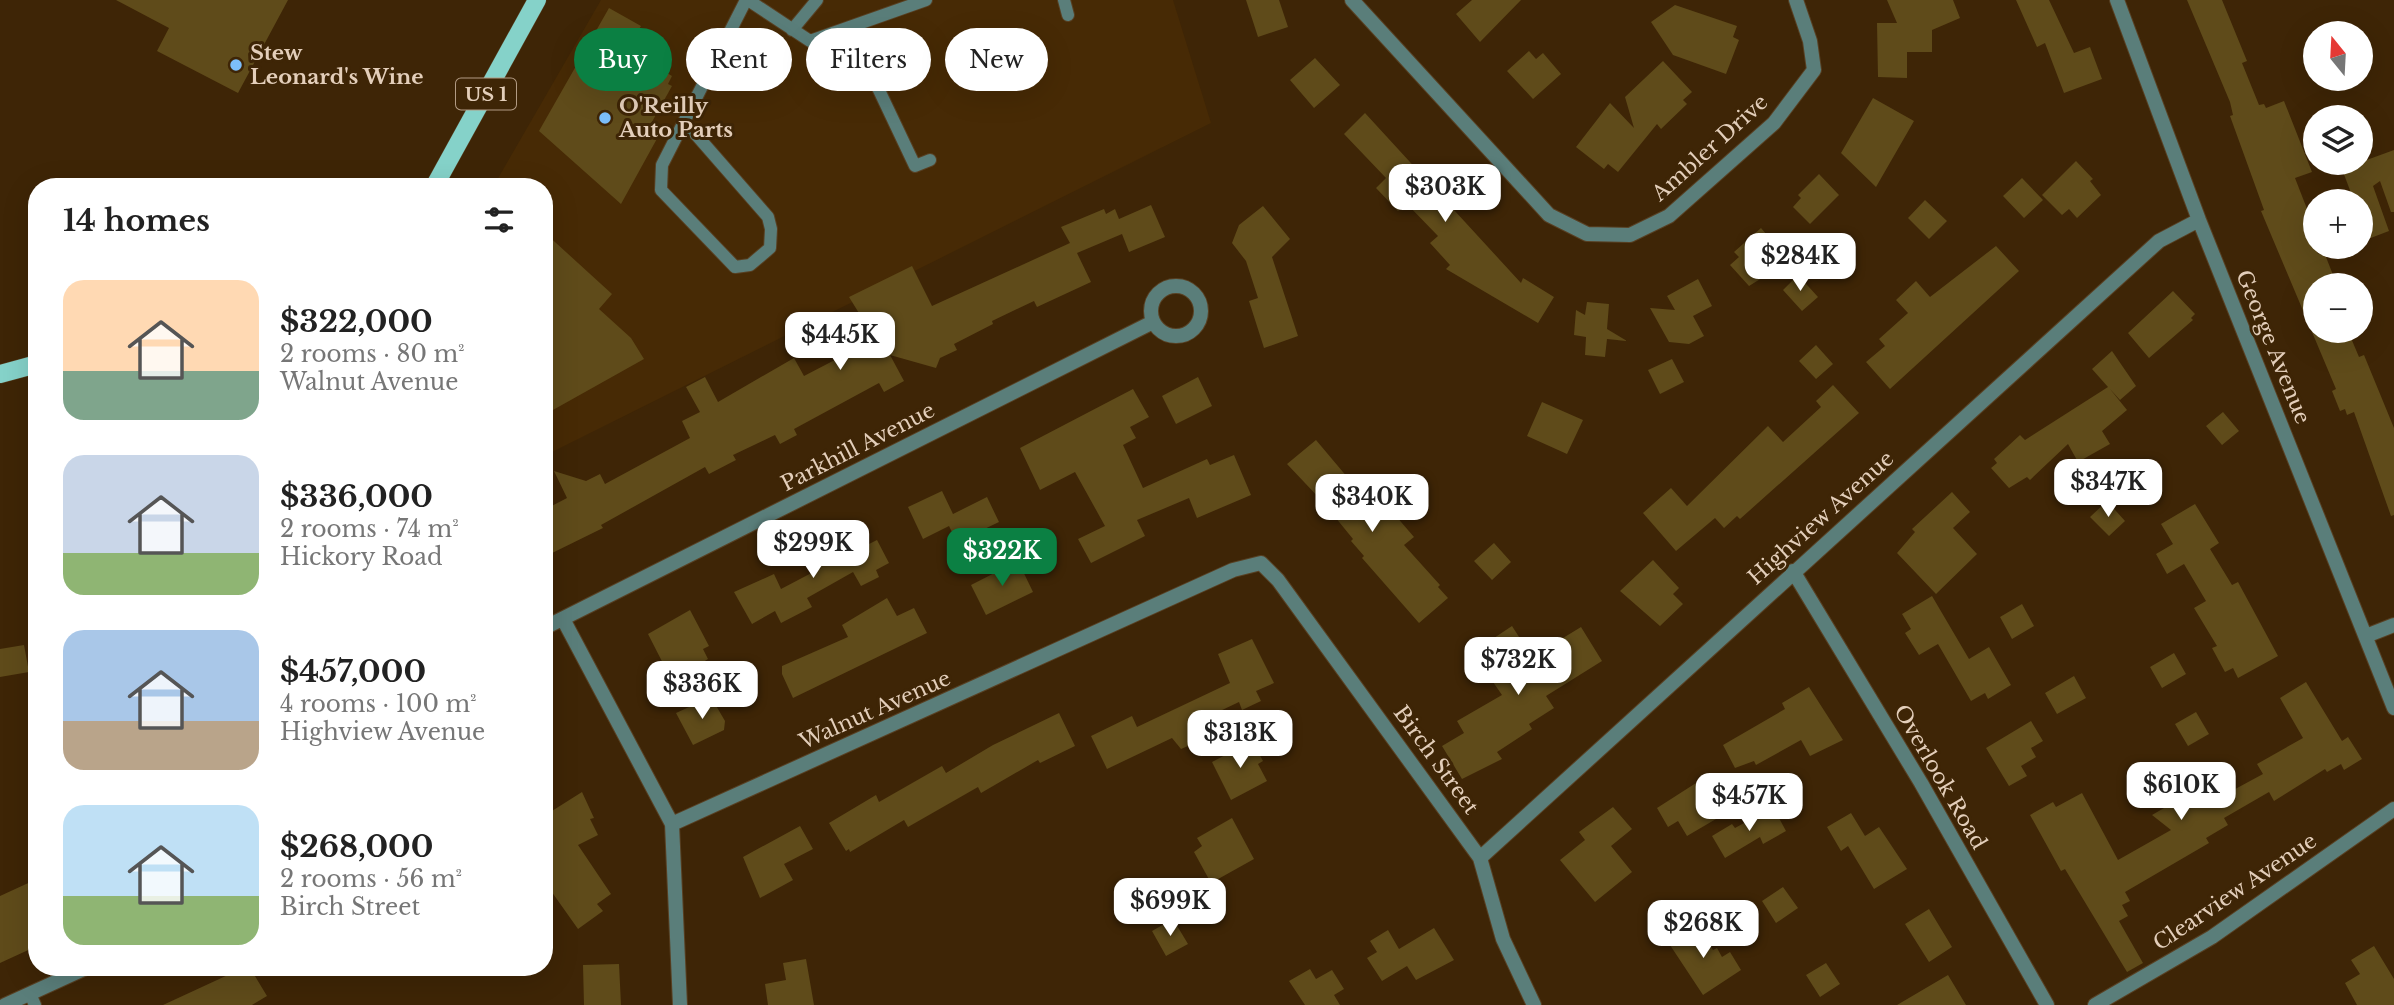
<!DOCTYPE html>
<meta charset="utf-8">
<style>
body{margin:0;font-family:"Libre Baskerville",serif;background:#f2f2f2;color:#222;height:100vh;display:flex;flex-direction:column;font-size:26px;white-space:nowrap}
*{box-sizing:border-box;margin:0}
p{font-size:23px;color:#767676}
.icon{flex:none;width:38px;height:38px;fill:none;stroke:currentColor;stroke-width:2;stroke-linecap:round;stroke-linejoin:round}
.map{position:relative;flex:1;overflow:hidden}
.panel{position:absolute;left:28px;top:178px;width:525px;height:798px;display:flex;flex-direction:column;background:#fff;border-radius:28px;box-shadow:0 7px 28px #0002}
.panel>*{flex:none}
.hud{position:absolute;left:574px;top:28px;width:665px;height:63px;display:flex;gap:14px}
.needle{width:46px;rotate:342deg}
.controls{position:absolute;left:2303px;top:21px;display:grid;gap:14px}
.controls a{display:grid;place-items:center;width:70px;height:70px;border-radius:50%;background:#fff;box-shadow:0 7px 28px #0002;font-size:35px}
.price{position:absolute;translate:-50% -60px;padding:0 16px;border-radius:14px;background:#fff;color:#222;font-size:23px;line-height:46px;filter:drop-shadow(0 2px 4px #0008)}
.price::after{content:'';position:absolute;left:50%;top:42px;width:21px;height:16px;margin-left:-10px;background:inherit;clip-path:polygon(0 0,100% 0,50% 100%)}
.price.on{background:#0b8043;color:#fff}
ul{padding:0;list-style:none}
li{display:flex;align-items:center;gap:21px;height:175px;padding:0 35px}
li span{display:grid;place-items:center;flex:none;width:196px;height:140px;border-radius:21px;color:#555}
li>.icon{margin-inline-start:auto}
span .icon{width:84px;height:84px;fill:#fffc;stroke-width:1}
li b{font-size:30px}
h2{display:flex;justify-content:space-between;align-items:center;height:84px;padding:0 35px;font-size:30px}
.chip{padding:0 24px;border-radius:32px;background:#fff;box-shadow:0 7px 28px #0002;font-size:24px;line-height:63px}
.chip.on{background:#0b8043;color:#fff}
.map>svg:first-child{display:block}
.built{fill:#472a05}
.building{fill:#5f4b1a}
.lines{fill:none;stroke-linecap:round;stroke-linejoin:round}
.service-casing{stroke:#584023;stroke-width:14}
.minor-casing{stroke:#584023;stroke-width:16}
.primary-casing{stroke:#584023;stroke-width:19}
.service{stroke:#5a7e7a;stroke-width:12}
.minor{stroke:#5a7e7a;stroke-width:14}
.primary{stroke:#85d2c9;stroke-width:18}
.poi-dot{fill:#7cbef9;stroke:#3e2506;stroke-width:2.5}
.labels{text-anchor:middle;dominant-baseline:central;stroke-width:6;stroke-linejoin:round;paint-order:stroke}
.shield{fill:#3e2506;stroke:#b29b84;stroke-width:2}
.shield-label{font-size:19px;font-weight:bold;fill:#e3ceba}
.poi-label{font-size:21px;font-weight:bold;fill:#e3ceba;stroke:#3e2506;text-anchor:start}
.street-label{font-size:21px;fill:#e3ceba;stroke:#3e2506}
</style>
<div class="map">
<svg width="2394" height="1005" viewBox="0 0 2394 1005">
<rect width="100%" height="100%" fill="#3e2506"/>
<!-- built -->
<path class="built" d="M601,0H1173L1211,123L544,456V187H493Z"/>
<!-- building -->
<path class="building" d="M116,0H288L238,93L157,51L169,28Z
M1246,0H1279L1288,27L1258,37Z
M1472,0H1521L1480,42L1456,14Z
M1887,0H1953L1960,18L1932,30V52H1907V78L1878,77L1877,23H1897Z
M2016,0H2049L2074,53L2090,47L2102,79L2064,93L2045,43L2037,47Z
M2187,0H2222L2247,61L2242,63L2259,105L2264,104L2266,108L2284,101L2312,172L2295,178L2309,214L2303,217L2318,254L2324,252L2337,285H2315V331H2348L2359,357L2364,355L2394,428V515L2391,516L2354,412L2347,415L2345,409L2340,411L2332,391L2336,389L2261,211L2264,210L2230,116L2233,115L2230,102Z
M1675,5L1737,26L1733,37L1739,40L1726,74L1673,55L1651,22Z
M609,8L641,26L636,34L651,43L647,51L661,59L657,67L672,76L668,84L672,86L648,129L659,135L621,204L539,131Z
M1529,51L1536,59L1543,53L1561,74L1533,99L1507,71Z
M1315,58L1340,85L1314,108L1290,80Z
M1663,61L1692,92L1683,100L1687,104L1661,129L1657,124L1618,172L1608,164L1604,169L1576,147L1610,103L1634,128L1625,97Z
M1873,98L1914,121L1876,187L1841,153Z
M1365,113L1521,283L1523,278L1554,297L1538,323L1446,269L1450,265L1430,243L1438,236L1406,203L1398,211L1376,188L1386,178L1344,134Z
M2394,150V212H2391L2380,181L2373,186L2389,231L2368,239L2361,220V201H2354L2342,169Z
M2076,161L2093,179L2090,181L2101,195L2077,218L2069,209L2062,215L2042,195Z
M1819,174L1839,195L1810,224L1793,207L1801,198L1798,195Z
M2022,178L2043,200L2024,218L2003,196Z
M1925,200L1947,221L1929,239L1908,218Z
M1151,205L1165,237L1129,252L1122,234L1077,253L1091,282L1037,307L1034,301L992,321L993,324L954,344L957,350L940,358L936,368L890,355L904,381L884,392L879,383L794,429L797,435L780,444L775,435L733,455L736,460L709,474L705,467L601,525L603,528L544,557V510L567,498L554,471L586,481L600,474L605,484L690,438L682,421L700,412L686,387L705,377L718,402L794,358L804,376L875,339L849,297L912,266L932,306L1070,243L1061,227L1104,209L1106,214L1115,209L1119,219Z
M1263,206L1290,239L1272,257L1298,336L1264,348L1249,301L1258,298L1246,261L1232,243L1239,225Z
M1761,228L1789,261L1749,286L1730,265L1739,257L1734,252Z
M544,232L612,294L599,309L631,338L644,359L544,415Z
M1996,246L2019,271L1890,389L1866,362L1885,346L1879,339L1908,313L1896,300L1916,281L1930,297Z
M1798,275L1818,297L1802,311L1783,290Z
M1698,279L1712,306L1693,316L1704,336L1689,344L1669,342L1650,308L1675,310L1667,296Z
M2173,291L2195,314L2191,318L2193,320L2149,358L2128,333Z
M1587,302L1609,304L1607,329L1627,341L1607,339L1605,357L1585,355L1586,337L1574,335L1576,310L1585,315Z
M1816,345L1833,364L1816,379L1799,361Z
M2112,351L2136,386L2120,400L2110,389L2127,410L2102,431L2110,444L2078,462L2068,444L2030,480L2027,477L2009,488L1991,468L1997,463L1994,459L2020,435L2025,440L2108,387L2092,369Z
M1672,359L1684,382L1660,394L1648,370Z
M1198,377L1212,406L1176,424L1162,396Z
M1833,385L1859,413L1740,519L1737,516L1724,528L1715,518L1676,551L1643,513L1671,488L1687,506L1768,426L1783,442L1821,407L1816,401Z
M1133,389L1149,417L1130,427L1136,438L1123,445L1143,488L1207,459L1210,465L1234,455L1251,495L1197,518L1189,498L1137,520L1145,536L1091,563L1078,539L1105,526L1075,472L1040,490L1020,448Z
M1542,402L1583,420L1567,454L1527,436Z
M2223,412L2239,431L2222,445L2206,426Z
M1316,440L1348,478L1341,484L1373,522L1389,508L1414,537L1404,545L1440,585L1438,587L1448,598L1419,623L1362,558L1364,556L1351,541L1353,539L1322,501L1287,464Z
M942,491L953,514L987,497L999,522L972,535L970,531L955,538L949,526L923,539L908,507Z
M1952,492L1970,512L1953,528L1977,554L1936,594L1897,553L1915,532L1912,529Z
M2107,501L2125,521L2109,536L2090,517Z
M2195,504L2219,543L2210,549L2232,585L2238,582L2278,656L2238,678L2233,668L2225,672L2212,648L2217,646L2194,608L2206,601L2184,564L2167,574L2156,554L2173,544L2161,524Z
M853,534L861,548L877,540L889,563L876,570L879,577L861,586L853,572L807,598L812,607L781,623L775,611L752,624L734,592L774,574L781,589L821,568L813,552Z
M1494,543L1511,562L1492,580L1474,561Z
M1653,560L1679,588L1673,594L1683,604L1660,626L1620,591Z
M1018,561L1033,592L986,615L971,585Z
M1932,596L1969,659L1989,647L2011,685L1988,699L1985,693L1971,701L1938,644L1919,655L1905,633L1911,629L1902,614Z
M887,598L897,616L914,608L927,633L793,698L782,674V666L848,637L842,625Z
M2022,604L2034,626L2012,639L2000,617Z
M690,610L709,646L703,649L708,659L672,681L648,634Z
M1512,626L1532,657L1581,627L1602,661L1546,696L1554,708L1529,724L1532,729L1497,752L1502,759L1462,779L1442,746L1464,733L1457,721L1502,695L1493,682L1510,671L1491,640Z
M1252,639L1274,683L1256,691L1261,701L1242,710L1239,702L1199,721L1207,738L1181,749L1172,738L1107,769L1091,736L1132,716L1137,727L1230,683L1218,654Z
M24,645L29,672L0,677V649Z
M2174,653L2186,674L2162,688L2150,667Z
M2074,676L2086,698L2057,714L2045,693Z
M2306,682L2342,741L2348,737L2362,759L2344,770L2341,764L2327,772L2325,769L2274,801L2269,792L2224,818L2228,825L2206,838L2209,843L2125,892L2130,901L2122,905L2128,916L2119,921L2143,963L2127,972L2065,869L2061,871L2030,815L2053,802L2056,807L2082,793L2118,860L2171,830L2152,815L2195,790L2203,804L2225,791L2226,794L2263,774L2257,764L2303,738L2280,698Z
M1809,687L1843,740L1810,756L1801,740L1756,765L1754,761L1735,768L1723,745L1785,709L1782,703Z
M711,697L725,721L724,730L693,745L676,713Z
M2196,712L2209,734L2188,746L2175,724Z
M1059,713L1075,746L1040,763L1038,760L981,793L978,787L908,827L904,820L850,852L849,849L846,851L829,823L876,795L879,802L942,766L946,773L993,745Z
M2031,721L2043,741L2031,748L2036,757L2021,766L2027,776L2009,786L1986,748Z
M1252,741L1263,761L1258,764L1267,781L1231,800L1212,762Z
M1696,783L1716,819L1687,836L1678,821L1668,827L1657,808Z
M582,792L594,818L590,819L598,835L578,845L611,894L597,904L603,911L578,929L544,881V816Z
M1613,807L1632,829L1611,846L1632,872L1595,902L1560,860L1585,840L1579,832Z
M1773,807L1786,831L1763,844L1760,837L1725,858L1712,836L1732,824L1735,828Z
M1851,813L1865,836L1879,827L1907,869L1874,889L1848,846L1841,851L1827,827Z
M1232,818L1254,859L1211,883L1194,852L1202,846L1197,838Z
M800,826L813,849L784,864L793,880L760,898L743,857Z
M37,879V946L0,963V896Z
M1783,887L1798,908L1776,923L1762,901Z
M1929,909L1952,947L1929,962L1905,924Z
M1173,919L1188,944L1166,956L1152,931Z
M1696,924L1713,950L1717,948L1722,957L1730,952L1741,970L1703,995L1668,942Z
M1434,928L1454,960L1416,980L1407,966L1382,981L1367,958L1377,952L1370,941L1388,930L1399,949Z
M2374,946L2394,979V1005H2357L2345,983L2360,974L2351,960Z
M806,959L814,1005H768L765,984L786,980L783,963Z
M1826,963L1840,984L1820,997L1806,975Z
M619,964L621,1005H584L583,965Z
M243,968H250L267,996L252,1005H163Z
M1310,969L1316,979L1332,970L1344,989L1334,995L1340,1005H1305L1289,981Z
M1948,975L1966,1005H1897Z"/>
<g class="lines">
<defs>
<path id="service" d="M748,0L810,41L926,0
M1064,0L1068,15
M792,30L817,0
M878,88L915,166L930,160
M685,122L768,217L771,229L770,248L750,265L735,267L661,190L662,165L746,0
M30,994L35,1005"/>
<path id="minor" d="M1352,0L1549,215L1587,234L1630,235L1669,216L1774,123L1814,70L1810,41L1796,0
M2117,0L2199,220L2394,708
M1151 311a25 25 0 1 1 50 0a25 25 0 1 1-50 0Z
M1793,571L1921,783L2047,1005
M563,619L672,824L680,1005
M544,628L1153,322
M2366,636L2394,625
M672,824L1233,570L1261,563L1278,580L1480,858L1503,939L1534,1005
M1480,858L2159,241L2199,220
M5,1005L86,968
M2095,1005L2212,937L2394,809"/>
<path id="primary" d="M434,187L537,0
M0,374L37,364"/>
</defs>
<!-- service casing -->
<use href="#service" class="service-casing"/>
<!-- minor casing -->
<use href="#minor" class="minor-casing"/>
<!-- primary casing -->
<use href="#primary" class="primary-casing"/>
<!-- service -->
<use href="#service" class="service"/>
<!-- minor -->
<use href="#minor" class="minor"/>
<!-- primary -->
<use href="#primary" class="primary"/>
</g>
<!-- markers -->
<g class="poi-dot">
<circle cx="236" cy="65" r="7"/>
<circle cx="605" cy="118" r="7"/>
</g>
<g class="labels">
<!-- shield labels -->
<rect class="shield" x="456" y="78.5" width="60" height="31" rx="5"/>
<g class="shield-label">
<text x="486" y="94">US 1</text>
</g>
<!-- poi labels -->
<g class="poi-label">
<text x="250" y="53">Stew<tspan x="250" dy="24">Leonard's Wine</tspan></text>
<text x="619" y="106">O'Reilly<tspan x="619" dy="24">Auto Parts</tspan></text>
</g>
<!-- street labels -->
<g class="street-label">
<text transform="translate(1710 148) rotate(-42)">Ambler Drive</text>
<text transform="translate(2273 347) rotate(68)">George Avenue</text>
<text transform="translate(858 447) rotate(-27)">Parkhill Avenue</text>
<text transform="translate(1821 518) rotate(-42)">Highview Avenue</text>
<text transform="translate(875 710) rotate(-24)">Walnut Avenue</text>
<text transform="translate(1436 760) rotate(54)">Birch Street</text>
<text transform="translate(1940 777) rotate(60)">Overlook Road</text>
<text transform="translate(2235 892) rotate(-34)">Clearview Avenue</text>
</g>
</g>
</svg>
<div class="controls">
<a><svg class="needle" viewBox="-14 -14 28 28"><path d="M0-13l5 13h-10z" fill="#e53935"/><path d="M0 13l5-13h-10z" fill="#767676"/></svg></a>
<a><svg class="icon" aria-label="layers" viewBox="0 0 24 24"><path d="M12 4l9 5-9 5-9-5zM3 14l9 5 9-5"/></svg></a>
<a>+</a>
<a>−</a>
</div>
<b class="price" style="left:1445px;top:224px">$303K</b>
<b class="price" style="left:1800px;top:293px">$284K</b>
<b class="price" style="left:840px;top:372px">$445K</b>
<b class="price" style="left:2108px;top:519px">$347K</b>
<b class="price" style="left:1372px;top:534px">$340K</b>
<b class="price" style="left:813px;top:580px">$299K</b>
<b class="price on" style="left:1002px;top:588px">$322K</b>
<b class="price" style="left:1518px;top:697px">$732K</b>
<b class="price" style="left:702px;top:721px">$336K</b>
<b class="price" style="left:1240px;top:770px">$313K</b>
<b class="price" style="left:2181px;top:822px">$610K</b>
<b class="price" style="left:1749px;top:833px">$457K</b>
<b class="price" style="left:1170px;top:938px">$699K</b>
<b class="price" style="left:1703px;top:960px">$268K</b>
<div class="hud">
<a class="chip on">Buy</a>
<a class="chip">Rent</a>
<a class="chip">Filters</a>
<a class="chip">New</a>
</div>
<section class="panel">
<h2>14 homes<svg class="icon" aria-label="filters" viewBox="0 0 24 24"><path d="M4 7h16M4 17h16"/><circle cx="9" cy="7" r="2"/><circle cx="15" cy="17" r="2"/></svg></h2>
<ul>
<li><span style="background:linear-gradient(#ffd9b3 65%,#7fa58c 0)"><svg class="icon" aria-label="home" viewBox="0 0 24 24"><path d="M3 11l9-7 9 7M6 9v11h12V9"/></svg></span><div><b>$322,000</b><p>2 rooms · 80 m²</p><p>Walnut Avenue</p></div></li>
<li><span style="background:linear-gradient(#c9d6e8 70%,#8fb573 0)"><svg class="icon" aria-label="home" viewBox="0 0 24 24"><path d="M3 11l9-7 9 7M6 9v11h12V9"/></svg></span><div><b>$336,000</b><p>2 rooms · 74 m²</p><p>Hickory Road</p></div></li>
<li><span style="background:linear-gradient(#a9c7e8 65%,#b9a48a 0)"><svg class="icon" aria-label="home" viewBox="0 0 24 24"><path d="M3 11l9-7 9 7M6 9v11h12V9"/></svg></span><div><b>$457,000</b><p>4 rooms · 100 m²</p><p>Highview Avenue</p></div></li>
<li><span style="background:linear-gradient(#bfe0f5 65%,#8fb573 0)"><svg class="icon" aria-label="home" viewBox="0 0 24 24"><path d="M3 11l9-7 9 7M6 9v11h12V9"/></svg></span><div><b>$268,000</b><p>2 rooms · 56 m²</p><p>Birch Street</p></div></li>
</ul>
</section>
</div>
